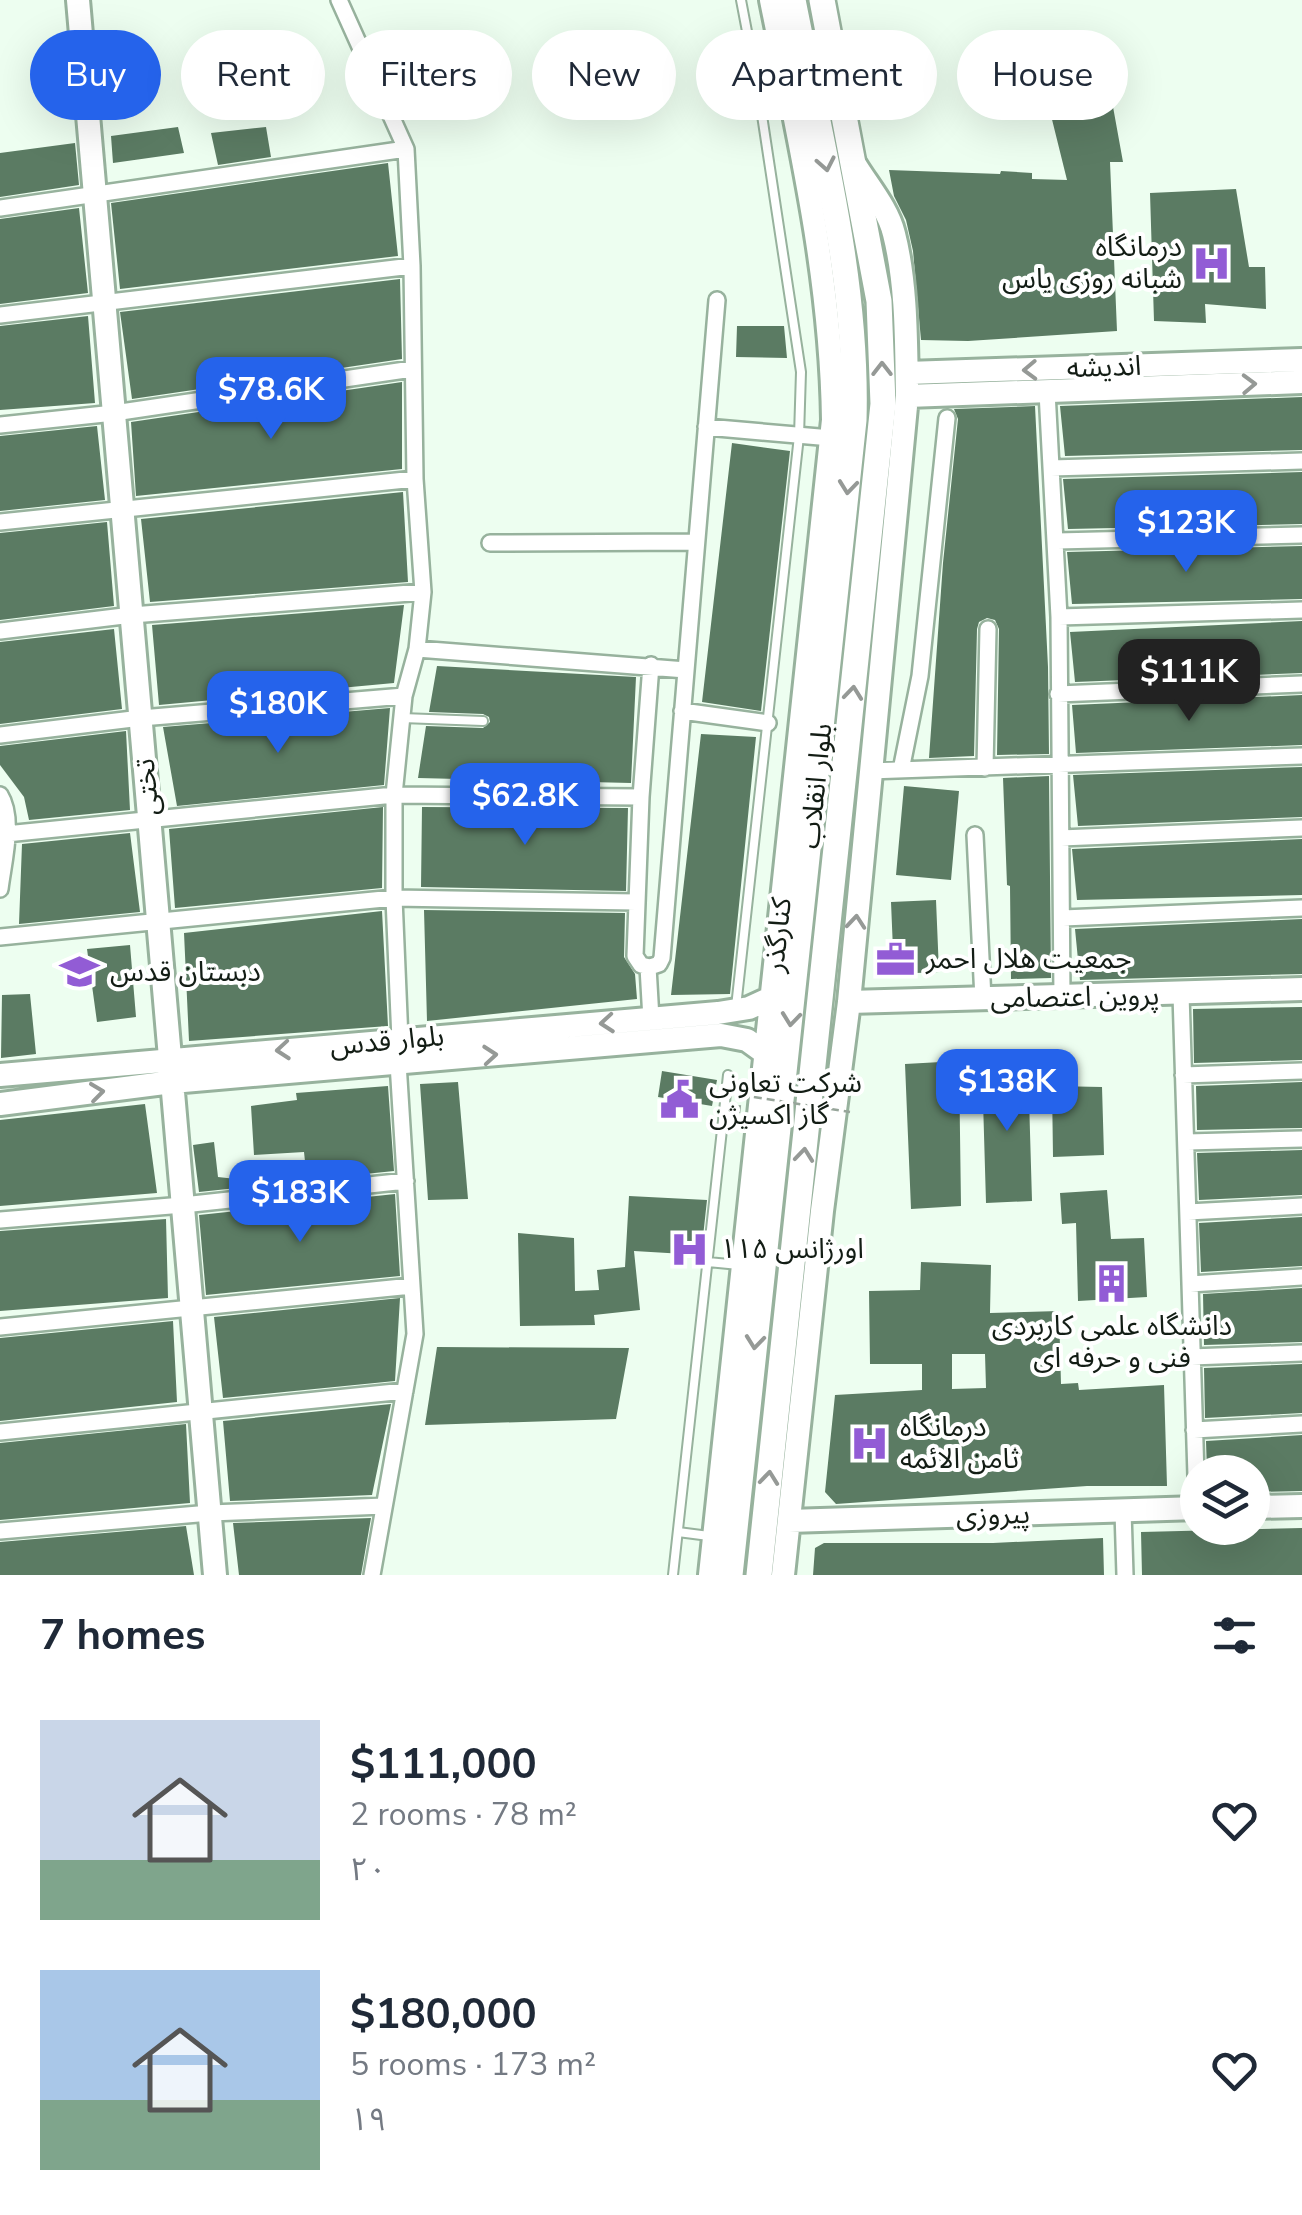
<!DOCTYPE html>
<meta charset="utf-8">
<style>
body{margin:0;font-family:"Nunito Sans","Noto Sans Arabic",sans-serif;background:#f2f2f3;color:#1f2937;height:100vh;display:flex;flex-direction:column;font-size:38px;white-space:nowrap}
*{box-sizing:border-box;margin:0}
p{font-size:32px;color:#747a83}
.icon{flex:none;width:55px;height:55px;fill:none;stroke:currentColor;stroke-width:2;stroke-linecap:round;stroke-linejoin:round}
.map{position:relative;height:1575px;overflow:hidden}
.panel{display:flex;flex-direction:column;background:#fff;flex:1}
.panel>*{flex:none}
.hud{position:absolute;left:30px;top:30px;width:1242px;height:90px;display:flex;gap:20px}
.controls{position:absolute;left:1180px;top:1455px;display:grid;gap:20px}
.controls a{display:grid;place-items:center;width:90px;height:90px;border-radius:50%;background:#fff;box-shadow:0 10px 40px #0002;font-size:50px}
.price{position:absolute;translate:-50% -85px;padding:0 22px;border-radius:20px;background:#2563eb;color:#fff;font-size:32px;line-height:65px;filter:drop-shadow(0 2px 5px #0008)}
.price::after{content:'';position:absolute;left:50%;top:60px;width:30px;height:22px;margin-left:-15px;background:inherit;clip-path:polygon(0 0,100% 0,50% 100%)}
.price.selected{background:#222;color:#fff}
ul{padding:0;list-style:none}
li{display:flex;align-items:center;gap:30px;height:250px;padding:0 40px}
li span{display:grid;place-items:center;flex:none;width:280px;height:200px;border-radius:0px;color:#555}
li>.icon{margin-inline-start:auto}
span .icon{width:120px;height:120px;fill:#fffc;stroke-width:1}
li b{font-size:42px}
h2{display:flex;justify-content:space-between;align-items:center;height:120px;padding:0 40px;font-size:42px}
.tag{padding:0 35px;border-radius:45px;background:#fff;box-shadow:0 10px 40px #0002;font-size:35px;line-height:90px}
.tag.selected{background:#2563eb;color:#fff}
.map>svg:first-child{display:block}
.building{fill:#5b7b63;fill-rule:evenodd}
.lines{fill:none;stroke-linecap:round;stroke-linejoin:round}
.lane-casing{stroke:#97b29d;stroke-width:12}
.street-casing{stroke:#97b29d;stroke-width:20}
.secondary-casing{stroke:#97b29d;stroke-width:28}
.primary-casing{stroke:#97b29d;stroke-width:30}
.path{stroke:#97a59a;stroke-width:2.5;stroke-dasharray:8 5;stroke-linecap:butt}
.lane{stroke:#fff;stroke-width:8}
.street{stroke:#fff;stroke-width:15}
.secondary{stroke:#fff;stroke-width:22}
.primary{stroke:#fff;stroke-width:25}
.path-bridge{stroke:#97a59a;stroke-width:2.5;stroke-dasharray:8 5;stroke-linecap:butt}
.oneway{stroke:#959996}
.labels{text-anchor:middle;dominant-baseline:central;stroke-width:8;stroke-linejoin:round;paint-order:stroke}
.poi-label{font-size:28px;fill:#131d15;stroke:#fff;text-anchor:start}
.street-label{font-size:28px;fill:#131d15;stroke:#fff}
</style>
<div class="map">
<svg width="1302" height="1575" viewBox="0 0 1302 1575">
<rect width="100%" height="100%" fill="#edfef0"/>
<!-- building -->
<path class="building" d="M1102,46L1123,162H1110L1117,331L968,341L921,340L913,251L906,220L894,196L889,170L1000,174L1001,171L1032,173V179L1067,180L1037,59Z
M178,127L184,153L113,163L111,136Z
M266,127L271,157L218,165L211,133Z
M75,143L79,185L0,197V153Z
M388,163L398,256L120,289L111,203Z
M1236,189L1249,267H1265L1266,309L1205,304L1206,323L1154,321L1150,193Z
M79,208L88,293L0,304V219Z
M400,279L402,359L132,399L120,312Z
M88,316L95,403L0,410V326Z
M737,326H784L787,358L736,357Z
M402,382V469L136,496L131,422Z
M1302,397V450L1065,456L1060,406Z
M1035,406L1048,667L1049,754L997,755L999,629L995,620L987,618L979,622L977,629L974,756L929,758L943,563L958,419L954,409Z
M97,426L105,500L0,511V436Z
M732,443L790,451L761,711L702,702Z
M1302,472V524L1068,529L1063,479Z
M403,492L408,582L150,602L141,519Z
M107,522L114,606L0,620V533Z
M1302,546V599L1072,604L1067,552Z
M404,605L394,683L159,705L152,625Z
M1302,621V673L1075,682L1070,632Z
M114,629L122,709L0,724V642Z
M437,666L636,677L631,783L418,778L426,726L483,728L490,722L489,717L483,714L429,712Z
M1302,695V745L1076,753L1072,705Z
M390,708L384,785L177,806L163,727Z
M126,731L130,810L29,820L24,797L0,765V746Z
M701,734L756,737L730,994L671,995Z
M1302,767V817L1078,826L1073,775Z
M1049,776L1051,978L1011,979L1010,886L1007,885L1003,778Z
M904,786L959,791L951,880L896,875Z
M383,807L382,888L175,908L169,829Z
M422,807L628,808L626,891L421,887Z
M130,833L140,912L19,924L22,844Z
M1302,839V895L1077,900L1072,849Z
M936,900L939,972L894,974L891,902Z
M424,910L625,913L624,957L635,974L637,999L427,1021Z
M382,911L388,1026L189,1041L184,933Z
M1302,919V974L1080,980L1075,929Z
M130,945L136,1017L97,1022L87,949Z
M30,994L36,1054L1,1058L2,995Z
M1302,1007V1060L1194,1063L1193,1009Z
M959,1061L961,1206L911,1209L905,1064Z
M1028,1064L1032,1201L986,1203L982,1066Z
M662,1071L717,1080L712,1106L658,1097Z
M458,1082L468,1199L428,1200L420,1084Z
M1302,1082V1128L1197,1130L1196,1086Z
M388,1086L394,1171L307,1180L304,1152L254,1155L251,1106L297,1100L296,1093Z
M1052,1086L1102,1087L1104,1155L1053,1157Z
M145,1104L157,1193L0,1206V1120Z
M214,1142L218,1177L236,1179L237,1188L199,1192L193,1145Z
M1302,1150V1195L1199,1200L1197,1153Z
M1107,1190L1111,1239L1144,1238L1147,1297L1078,1301L1076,1223L1062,1224L1060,1193Z
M395,1194L400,1276L206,1295L199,1215Z
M629,1196L707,1200L701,1255L634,1251L640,1310L594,1315L595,1325L520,1326L518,1233L574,1238L575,1291L599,1290L597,1270L625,1267Z
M1302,1217V1266L1201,1272L1199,1223Z
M166,1219L168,1298L0,1311V1231Z
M921,1262L991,1265L990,1313L1059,1311L1061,1384L1078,1383L1079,1390L1164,1385L1167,1486H1087L836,1504L825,1492L835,1395L922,1390V1364H870L869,1291L920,1290ZM952,1354H985L986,1388L952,1389Z
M1302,1288V1342L1204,1345L1203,1294Z
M400,1298L395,1381L223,1398L214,1317Z
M173,1321L177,1402L0,1421V1338Z
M437,1347L629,1348L616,1419L425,1425Z
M1302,1364V1413L1205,1418L1204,1368Z
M391,1404L372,1495L230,1501L223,1421Z
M186,1424L190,1503L0,1520V1443Z
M1302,1435V1491L1252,1492V1472H1207L1206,1441Z
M371,1518L361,1575H239L233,1523Z
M186,1526L194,1575H0V1542Z
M1302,1528V1575H1142L1141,1532Z
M1103,1538L1104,1575H813L815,1548L824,1543H993Z"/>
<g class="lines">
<defs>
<path id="lane" d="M402,718L483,721
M736,1007L799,436L801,372L758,89L741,0
M708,1262L739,1265
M678,1532L709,1536
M673,1575L728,1075"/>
<path id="street" d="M339,0L406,149L412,266L415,479L423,592L417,649L404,696L394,795V898L400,1040
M0,208L406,149
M0,315L412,266
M1047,392L1059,617L1062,996
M0,425L114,413L412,369
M706,427L831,438
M1051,468L1302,461
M0,522L415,479
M1057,541L1302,535
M490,543L696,542
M1059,617L1302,610
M0,631L132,615L423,592
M417,649L686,670
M651,665L641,797L635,956L641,965L650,967L659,964L662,958L717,300
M1058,694L1302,684
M682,711L768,723
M0,735L141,718L404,696
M985,768L988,629
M901,770L920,676L947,418
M869,771L1302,756
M0,795C15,819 3,863 0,889
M6,834L394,795L641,797
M975,835L983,999
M1061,838L1302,828
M1063,918L1302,908
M0,937L394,898L636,902
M648,967L651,1019
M1181,994L1197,1508
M1183,1075L1302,1071
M1187,1142L1302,1139
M1188,1212L1302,1206
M0,1220L183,1205L406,1181
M1190,1284L1302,1277
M0,1327L412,1286
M1191,1357L1302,1353
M1194,1430L1302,1424
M0,1432L405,1391
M1123,1511L1125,1575
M0,1531L210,1513L384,1506
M372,1575L415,1334L398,1063"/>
<path id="secondary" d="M78,0L215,1575
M907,373L1302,360
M907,396L1302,382
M849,1002L1302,989
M0,1075L718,1013L749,1008L771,998
M0,1104L172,1082L721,1035L747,1040L765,1053
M1252,1507L1302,1506
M789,1521L1198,1508
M710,1575L833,420C831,275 799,141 771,0
M783,1575L822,1211L849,1002L907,396C906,344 907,285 894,234C888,209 869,187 856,166"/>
<path id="primary" d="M730,1575L854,420C858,278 820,139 793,0
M759,1575L883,404L879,301L822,0"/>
</defs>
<!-- lane casing -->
<use href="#lane" class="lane-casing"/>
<!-- street casing -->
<use href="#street" class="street-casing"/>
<!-- secondary casing -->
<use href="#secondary" class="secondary-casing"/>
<!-- primary casing -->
<use href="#primary" class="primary-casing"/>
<!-- path -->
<path class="path" d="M739,1113L741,1095"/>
<!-- lane -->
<use href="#lane" class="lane"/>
<!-- street -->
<use href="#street" class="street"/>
<!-- secondary -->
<use href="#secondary" class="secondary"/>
<!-- primary -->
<use href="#primary" class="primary"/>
<!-- path-bridge -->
<path class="path-bridge" d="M741,1095L850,1112"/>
</g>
<!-- one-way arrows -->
<defs><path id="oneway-chevron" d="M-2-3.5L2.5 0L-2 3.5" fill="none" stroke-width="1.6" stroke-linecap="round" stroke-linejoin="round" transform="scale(2.5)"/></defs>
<g class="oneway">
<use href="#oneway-chevron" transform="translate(826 164) rotate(79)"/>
<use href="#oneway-chevron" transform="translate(882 369) rotate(-90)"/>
<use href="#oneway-chevron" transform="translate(1030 370) rotate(178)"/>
<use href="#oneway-chevron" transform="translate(1249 384) rotate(-2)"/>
<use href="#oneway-chevron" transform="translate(848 487) rotate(96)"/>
<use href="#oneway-chevron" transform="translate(853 693) rotate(-84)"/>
<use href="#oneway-chevron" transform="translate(856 922) rotate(-85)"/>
<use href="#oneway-chevron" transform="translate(791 1019) rotate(96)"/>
<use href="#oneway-chevron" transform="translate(607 1023) rotate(175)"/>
<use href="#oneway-chevron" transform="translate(283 1050) rotate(175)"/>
<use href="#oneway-chevron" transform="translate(490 1055) rotate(-5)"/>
<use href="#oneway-chevron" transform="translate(97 1092) rotate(-7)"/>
<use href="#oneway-chevron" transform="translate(804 1155) rotate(-84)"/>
<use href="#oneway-chevron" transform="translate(755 1342) rotate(96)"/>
<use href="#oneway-chevron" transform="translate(769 1478) rotate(-84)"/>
</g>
<!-- icons -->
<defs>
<symbol id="hospital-bare" viewBox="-9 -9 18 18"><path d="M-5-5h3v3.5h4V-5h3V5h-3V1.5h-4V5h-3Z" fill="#925cd5" stroke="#fff" stroke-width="2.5" paint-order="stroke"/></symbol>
<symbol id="office-bare" viewBox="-9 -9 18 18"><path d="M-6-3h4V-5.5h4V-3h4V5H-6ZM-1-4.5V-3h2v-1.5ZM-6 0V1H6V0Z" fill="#925cd5" stroke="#fff" stroke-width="2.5" paint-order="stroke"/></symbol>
<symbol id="school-bare" viewBox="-9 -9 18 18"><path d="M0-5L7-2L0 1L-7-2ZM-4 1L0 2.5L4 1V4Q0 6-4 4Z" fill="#925cd5" stroke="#fff" stroke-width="2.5" paint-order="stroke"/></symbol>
<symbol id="civic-bare" viewBox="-9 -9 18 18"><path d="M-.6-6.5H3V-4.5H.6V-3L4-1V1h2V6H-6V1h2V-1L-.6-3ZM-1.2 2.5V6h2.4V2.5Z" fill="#925cd5" stroke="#fff" stroke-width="2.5" paint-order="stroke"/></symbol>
<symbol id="building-bare" viewBox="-9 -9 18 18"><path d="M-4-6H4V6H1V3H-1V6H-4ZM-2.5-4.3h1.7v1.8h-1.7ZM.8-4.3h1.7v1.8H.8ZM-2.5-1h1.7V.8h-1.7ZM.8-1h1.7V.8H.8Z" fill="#925cd5" stroke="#fff" stroke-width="2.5" paint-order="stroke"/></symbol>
</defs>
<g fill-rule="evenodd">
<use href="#hospital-bare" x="1184" y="236" width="55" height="55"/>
<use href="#office-bare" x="868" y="932" width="55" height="55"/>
<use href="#school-bare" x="52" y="944" width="55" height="55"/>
<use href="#civic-bare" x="652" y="1072" width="55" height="55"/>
<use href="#hospital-bare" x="662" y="1222" width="55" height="55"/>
<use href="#building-bare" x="1084" y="1256" width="55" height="55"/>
<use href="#hospital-bare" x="842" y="1416" width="55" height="55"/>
</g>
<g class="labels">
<!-- poi labels -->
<g class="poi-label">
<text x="1182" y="247" text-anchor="end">درمانگاه<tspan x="1182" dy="32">شبانه روزی یاس</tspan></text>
<text x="926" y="959">جمعیت هلال احمر</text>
<text x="110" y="972">دبستان قدس</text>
<text x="709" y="1083">شرکت تعاونی<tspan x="709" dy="32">گاز اکسیژن</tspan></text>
<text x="720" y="1249">اورژانس ۱۱۵</text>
<text x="1112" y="1326" text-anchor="middle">دانشگاه علمی کاربردی<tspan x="1112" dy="32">فنی و حرفه ای</tspan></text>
<text x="900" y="1427">درمانگاه<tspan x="900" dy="32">ثامن الائمه</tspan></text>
</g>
<!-- street labels -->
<g class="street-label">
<text transform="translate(1104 367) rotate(-2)">اندیشه</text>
<text transform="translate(816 786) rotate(-84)">بلوار انقلاب</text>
<text transform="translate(147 787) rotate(-95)">تختی</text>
<text transform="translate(778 935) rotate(-84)">کنارگذر</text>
<text transform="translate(1075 997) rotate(-1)">پروین اعتصامی</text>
<text transform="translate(387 1041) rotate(-5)">بلوار قدس</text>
<text transform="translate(993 1515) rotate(-2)">پیروزی</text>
</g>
</g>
</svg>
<div class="controls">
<a><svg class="icon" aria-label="layers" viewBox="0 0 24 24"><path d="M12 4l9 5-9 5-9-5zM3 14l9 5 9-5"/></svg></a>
</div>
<b class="price" style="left:271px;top:442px">$78.6K</b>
<b class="price" style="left:1186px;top:575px">$123K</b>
<b class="price selected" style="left:1189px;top:724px">$111K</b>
<b class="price" style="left:278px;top:756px">$180K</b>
<b class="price" style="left:525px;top:848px">$62.8K</b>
<b class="price" style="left:1007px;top:1134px">$138K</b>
<b class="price" style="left:300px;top:1245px">$183K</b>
<div class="hud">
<a class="tag selected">Buy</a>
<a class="tag">Rent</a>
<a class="tag">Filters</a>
<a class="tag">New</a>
<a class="tag">Apartment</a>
<a class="tag">House</a>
</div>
</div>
<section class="panel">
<h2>7 homes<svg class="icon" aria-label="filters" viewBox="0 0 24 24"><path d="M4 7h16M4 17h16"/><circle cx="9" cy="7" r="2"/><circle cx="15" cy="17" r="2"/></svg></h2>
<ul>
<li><span style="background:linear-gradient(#c9d6e8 70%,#7fa58c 0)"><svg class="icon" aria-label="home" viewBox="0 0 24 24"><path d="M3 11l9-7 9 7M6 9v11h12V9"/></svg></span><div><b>$111,000</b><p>2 rooms · 78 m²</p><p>۲۰</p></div><svg class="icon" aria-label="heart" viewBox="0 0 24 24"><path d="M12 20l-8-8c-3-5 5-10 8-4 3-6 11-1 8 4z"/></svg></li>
<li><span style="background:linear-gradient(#a9c7e8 65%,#7fa58c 0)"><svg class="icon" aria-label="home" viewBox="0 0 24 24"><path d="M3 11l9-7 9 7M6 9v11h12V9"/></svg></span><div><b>$180,000</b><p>5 rooms · 173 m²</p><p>۱۹</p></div><svg class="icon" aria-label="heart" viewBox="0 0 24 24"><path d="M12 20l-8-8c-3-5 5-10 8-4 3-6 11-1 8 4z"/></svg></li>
</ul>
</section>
